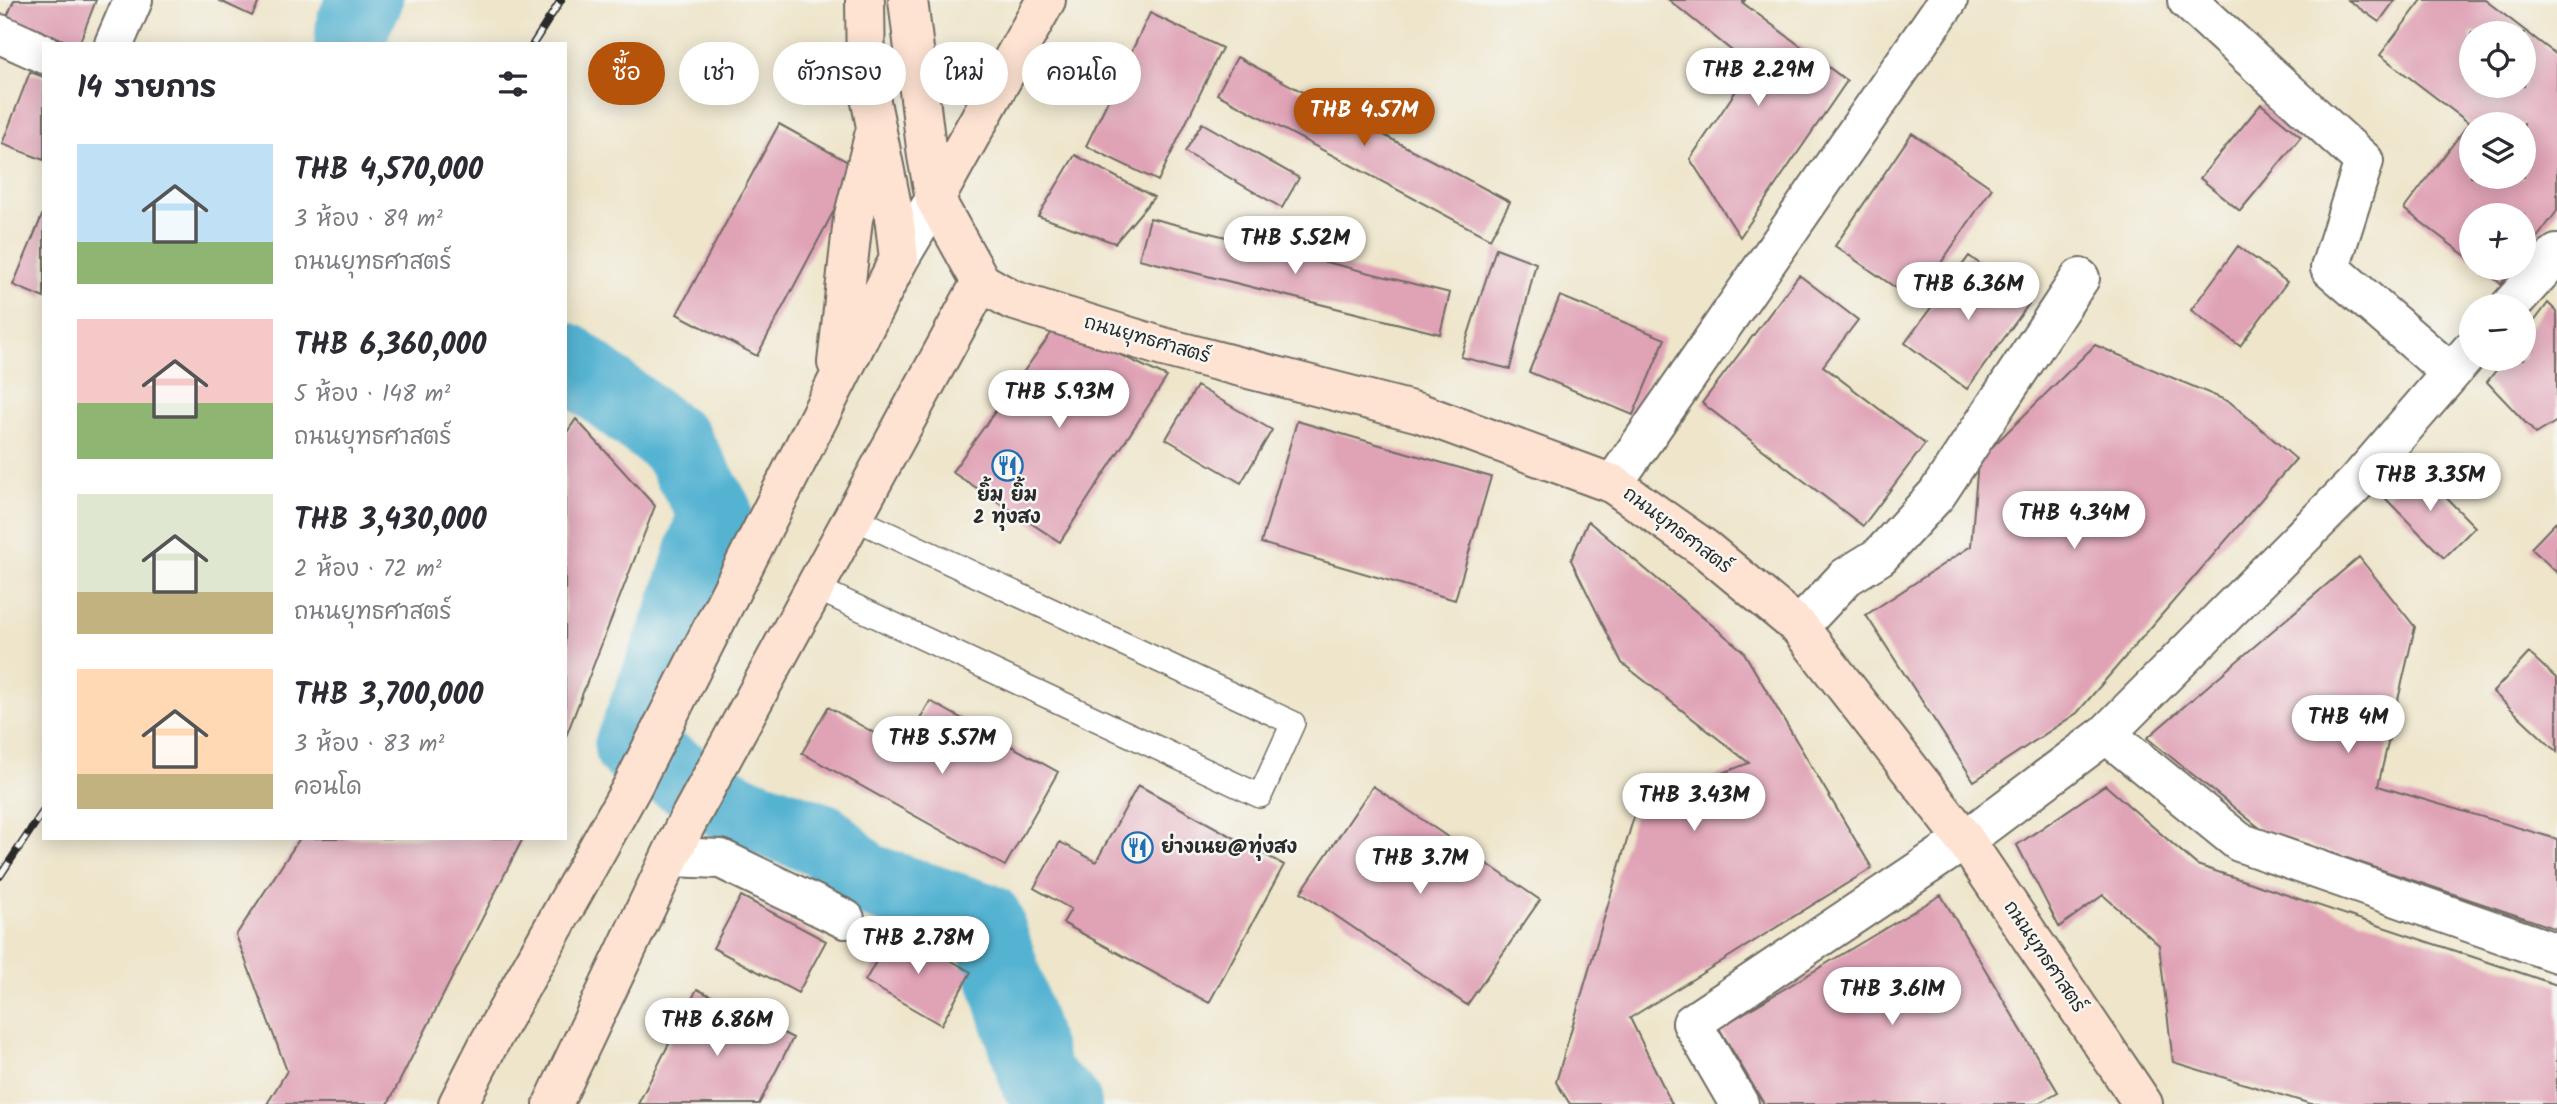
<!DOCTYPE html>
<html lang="th">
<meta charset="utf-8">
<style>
body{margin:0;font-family:Kalam,"Playpen Sans Thai",sans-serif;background:#f2f2f3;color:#2b2b33;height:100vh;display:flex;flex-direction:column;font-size:26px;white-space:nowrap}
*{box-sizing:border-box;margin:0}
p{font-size:23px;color:#7c7c81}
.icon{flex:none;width:38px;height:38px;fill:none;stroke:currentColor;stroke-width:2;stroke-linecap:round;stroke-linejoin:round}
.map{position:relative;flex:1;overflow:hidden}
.details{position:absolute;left:42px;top:42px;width:525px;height:798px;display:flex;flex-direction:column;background:#fff;border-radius:0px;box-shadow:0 4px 18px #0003}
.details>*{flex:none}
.guide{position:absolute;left:588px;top:42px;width:665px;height:63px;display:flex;gap:14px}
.controls{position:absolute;left:2459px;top:21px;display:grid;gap:14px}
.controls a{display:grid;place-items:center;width:77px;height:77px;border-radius:50%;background:#fff;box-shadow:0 4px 18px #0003;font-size:35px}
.price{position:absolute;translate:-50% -60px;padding:0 16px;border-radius:24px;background:#fff;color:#222;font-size:23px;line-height:46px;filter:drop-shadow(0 2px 4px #0008)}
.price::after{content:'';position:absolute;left:50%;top:42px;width:21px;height:16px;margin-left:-10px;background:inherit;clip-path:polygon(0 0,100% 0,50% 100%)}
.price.current{background:#b45309;color:#fff}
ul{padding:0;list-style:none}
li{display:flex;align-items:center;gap:21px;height:175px;padding:0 35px}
li span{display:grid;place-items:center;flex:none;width:196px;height:140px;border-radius:0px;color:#555}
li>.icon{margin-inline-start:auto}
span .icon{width:84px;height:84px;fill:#fffc;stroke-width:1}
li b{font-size:30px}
h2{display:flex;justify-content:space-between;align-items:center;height:84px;padding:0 35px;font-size:30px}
.chip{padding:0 24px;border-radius:32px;background:#fff;box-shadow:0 4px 18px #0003;font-size:24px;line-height:63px}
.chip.current{background:#b45309;color:#fff}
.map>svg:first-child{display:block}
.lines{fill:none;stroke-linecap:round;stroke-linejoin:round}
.river{stroke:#54b3d2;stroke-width:74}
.building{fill:#e0a3b6;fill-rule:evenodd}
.lane-casing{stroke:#6f6c63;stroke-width:26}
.street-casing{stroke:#6f6c63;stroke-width:42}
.secondary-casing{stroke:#6f6c63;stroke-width:42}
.lane{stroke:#fff;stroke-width:23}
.street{stroke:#fff;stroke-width:38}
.secondary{stroke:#fee3d2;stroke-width:38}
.rail-casing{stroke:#2b2b2b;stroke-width:8}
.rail{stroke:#f6f6f2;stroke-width:5;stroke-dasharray:16;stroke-linecap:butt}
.labels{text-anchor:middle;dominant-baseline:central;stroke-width:5;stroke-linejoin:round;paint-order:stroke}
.street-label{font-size:19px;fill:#2b2b2b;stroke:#f6f6f2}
.poi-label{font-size:19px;font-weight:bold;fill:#2b2b2b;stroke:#f6f6f2}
</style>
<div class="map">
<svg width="2557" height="1104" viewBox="0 0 2557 1104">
<rect width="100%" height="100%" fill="#f6f6f2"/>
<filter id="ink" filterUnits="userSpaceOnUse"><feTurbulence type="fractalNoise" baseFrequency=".0143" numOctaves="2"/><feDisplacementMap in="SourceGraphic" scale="14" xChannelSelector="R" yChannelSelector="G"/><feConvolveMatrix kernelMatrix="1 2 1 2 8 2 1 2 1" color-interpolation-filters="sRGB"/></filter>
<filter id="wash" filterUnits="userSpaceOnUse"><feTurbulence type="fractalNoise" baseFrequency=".00686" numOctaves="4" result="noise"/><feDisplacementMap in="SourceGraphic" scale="28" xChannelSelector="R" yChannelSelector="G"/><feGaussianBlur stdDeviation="1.57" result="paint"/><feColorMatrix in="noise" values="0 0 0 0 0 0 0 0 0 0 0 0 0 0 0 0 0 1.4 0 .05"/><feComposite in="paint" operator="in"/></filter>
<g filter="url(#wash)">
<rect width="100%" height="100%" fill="#eee5ca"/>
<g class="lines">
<!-- river -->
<path class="river" d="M351,44L353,24L366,0
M565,359L676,444L715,512L682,616L631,747L738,810L823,840L864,879L986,920L1037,1080L1065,1104"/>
</g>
<g id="blocks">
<!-- building -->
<path class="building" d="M14,0H96L79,44H73L7,17Z
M218,0H260L252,16Z
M1669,0H1745L1743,3L1847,81L1740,237L1690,159L1752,67Z
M2348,0H2395L2379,22Z
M2422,0H2485L2557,55V211L2524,255V215H2471V260L2404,209L2469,123L2380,55ZM2471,33H2524V86H2471ZM2471,124H2524V177H2471Z
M1150,13L1222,48L1158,181L1086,146Z
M1237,57L1510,202L1490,239L1217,94Z
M30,72L44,77V160L2,144Z
M2261,104L2301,137L2240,211L2200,178Z
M1202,123L1299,178L1282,208L1185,152Z
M779,124L857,167L757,356L677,314Z
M1912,133L1992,188L1915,301L1835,246Z
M1075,155L1154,197L1115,243L1038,216Z
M44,211V298L13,285Z
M1150,218L1450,293L1440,334L1139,259Z
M2238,246L2287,282L2240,346L2191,310Z
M1496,248L1536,263L1510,369L1461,357Z
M1969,256L2031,301L1967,389L1905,343Z
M2481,268H2514L2501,284Z
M1799,275L1858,320L1823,366L1925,444L1863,526L1702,403Z
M1560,296L1665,339L1633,415L1529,372Z
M2548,303L2557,312V421L2536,434L2487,382L2505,359H2524V335Z
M1057,325L1167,377L1060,542L952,472Z
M2095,345L2230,402L2296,459L2077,713L1974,781L1866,615L1971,546L1978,461Z
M1197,386L1272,430L1241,483L1166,439Z
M576,419L655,506L565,739V435Z
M1297,421L1491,477L1455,600L1261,543Z
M2417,468L2475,527L2444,558L2386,499Z
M1588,521L1743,651L1872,868L1630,1018L1672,1104H1570L1556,1082L1637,806L1749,763L1622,663L1571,560Z
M2557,521V573L2531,548Z
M2359,557L2415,627L2378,786L2557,839V929L2261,829L2147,738Z
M2529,653L2557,679V752L2493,692Z
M930,701L1058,772L1005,866L802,753L828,707L903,749Z
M1138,785L1284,865L1209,1003L1063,923L1071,909L1034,888L1060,842L1096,862Z
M2105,785L2197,865L2557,985V1104H2311L2173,1062L2159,945L2103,895L2059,927L2017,845Z
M1373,786L1540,900L1467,1005L1301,892Z
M300,838H523L388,1104H267L287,1071L236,935Z
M1941,895L2058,1092L2037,1104H1764L1719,1028Z
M741,896L826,941L798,993L713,948Z
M895,928L971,972L941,1025L865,981Z
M697,989L793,1038L759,1104H638Z"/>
</g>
</g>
<g filter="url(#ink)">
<use href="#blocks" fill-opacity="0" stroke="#6f6c63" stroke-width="2"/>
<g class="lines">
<defs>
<path id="lane" d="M814,587L1260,796L1293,723L852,517"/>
<path id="street" d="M2187,0L2364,161L2330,268L2451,373
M0,34L44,54
M114,44L133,0
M899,259L935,199
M2510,306L2557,254
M1613,484L1948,0
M1799,627L1846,577L1880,556L1937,494L2080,278
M2106,734L2239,842L2557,953
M671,857L721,859L845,919
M1739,1104L1692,1023L1965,840L2106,734L2356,483L2471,350"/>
<path id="secondary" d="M935,199L1046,0
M981,282L1012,300L1163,347L1420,413L1613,484L1705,549L1799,627L1965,840L2143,1104
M837,363L853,219L874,136
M458,1104L487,1047L632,787L899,259L894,216L866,77L865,0
M553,1104L684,828L981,282L935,199L927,156L908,0"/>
</defs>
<!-- lane casing -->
<use href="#lane" class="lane-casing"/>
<!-- street casing -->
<use href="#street" class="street-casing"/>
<!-- secondary casing -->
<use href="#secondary" class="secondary-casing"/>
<!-- lane -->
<use href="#lane" class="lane"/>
<!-- street -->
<use href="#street" class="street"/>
<!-- secondary -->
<use href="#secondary" class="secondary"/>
<defs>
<path id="rail" d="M533,44L561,0
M0,876L44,810"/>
</defs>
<!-- rail casing -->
<use href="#rail" class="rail-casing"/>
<!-- rail -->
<use href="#rail" class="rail"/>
</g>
</g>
<!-- icons -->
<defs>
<symbol id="restaurant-ring" viewBox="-11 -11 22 22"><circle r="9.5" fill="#f6f6f2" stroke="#1f6fb2" stroke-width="1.5"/><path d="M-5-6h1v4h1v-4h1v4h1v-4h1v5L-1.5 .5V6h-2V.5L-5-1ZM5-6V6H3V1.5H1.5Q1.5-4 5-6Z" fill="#1f6fb2"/></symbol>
</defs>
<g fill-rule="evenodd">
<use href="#restaurant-ring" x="990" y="448" width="35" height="35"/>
<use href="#restaurant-ring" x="1120" y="830" width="35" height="35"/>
</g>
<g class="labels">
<!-- street labels -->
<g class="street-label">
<text transform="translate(1147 340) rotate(16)">ถนนยุทธศาสตร์</text>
<text transform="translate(1677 531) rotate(37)">ถนนยุทธศาสตร์</text>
<text transform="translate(2044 957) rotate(56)">ถนนยุทธศาสตร์</text>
</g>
<!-- poi labels -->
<g class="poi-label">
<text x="1007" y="496">ยิ้ม ยิ้ม<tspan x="1007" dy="22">2 ทุ่งสง</tspan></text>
<text x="1161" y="848" text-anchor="start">ย่างเนย@ทุ่งสง</text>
</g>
</g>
</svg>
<div class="controls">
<a><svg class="icon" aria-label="locate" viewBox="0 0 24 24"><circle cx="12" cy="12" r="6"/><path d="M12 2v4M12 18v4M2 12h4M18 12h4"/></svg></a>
<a><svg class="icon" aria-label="layers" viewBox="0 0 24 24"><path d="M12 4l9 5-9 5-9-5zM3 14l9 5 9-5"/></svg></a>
<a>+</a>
<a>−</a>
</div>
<b class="price" style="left:1758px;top:108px">THB 2.29M</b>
<b class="price current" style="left:1364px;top:148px">THB 4.57M</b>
<b class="price" style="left:1295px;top:276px">THB 5.52M</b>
<b class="price" style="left:1968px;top:322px">THB 6.36M</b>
<b class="price" style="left:1059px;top:430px">THB 5.93M</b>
<b class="price" style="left:2430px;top:513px">THB 3.35M</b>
<b class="price" style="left:2074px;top:551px">THB 4.34M</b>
<b class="price" style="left:2348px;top:755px">THB 4M</b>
<b class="price" style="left:942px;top:776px">THB 5.57M</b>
<b class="price" style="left:1694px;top:833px">THB 3.43M</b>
<b class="price" style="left:1420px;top:896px">THB 3.7M</b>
<b class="price" style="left:918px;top:976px">THB 2.78M</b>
<b class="price" style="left:1892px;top:1027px">THB 3.61M</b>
<b class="price" style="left:717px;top:1058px">THB 6.86M</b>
<div class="guide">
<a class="chip current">ซื้อ</a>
<a class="chip">เช่า</a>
<a class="chip">ตัวกรอง</a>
<a class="chip">ใหม่</a>
<a class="chip">คอนโด</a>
</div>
<section class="details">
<h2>14 รายการ<svg class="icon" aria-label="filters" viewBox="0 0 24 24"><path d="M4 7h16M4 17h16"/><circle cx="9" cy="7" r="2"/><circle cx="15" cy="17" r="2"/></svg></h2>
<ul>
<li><span style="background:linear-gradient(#bfe0f5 70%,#8fb573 0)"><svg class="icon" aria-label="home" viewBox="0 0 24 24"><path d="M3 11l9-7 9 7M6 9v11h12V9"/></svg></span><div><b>THB 4,570,000</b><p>3 ห้อง · 89 m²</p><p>ถนนยุทธศาสตร์</p></div></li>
<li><span style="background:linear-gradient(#f6c9c9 60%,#8fb573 0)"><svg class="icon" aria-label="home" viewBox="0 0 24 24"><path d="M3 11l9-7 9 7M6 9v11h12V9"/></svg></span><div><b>THB 6,360,000</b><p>5 ห้อง · 148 m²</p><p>ถนนยุทธศาสตร์</p></div></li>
<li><span style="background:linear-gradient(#dfe7d0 70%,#c2b280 0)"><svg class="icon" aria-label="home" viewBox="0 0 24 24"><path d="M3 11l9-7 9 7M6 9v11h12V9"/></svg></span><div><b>THB 3,430,000</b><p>2 ห้อง · 72 m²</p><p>ถนนยุทธศาสตร์</p></div></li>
<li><span style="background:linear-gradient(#ffd9b3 75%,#c2b280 0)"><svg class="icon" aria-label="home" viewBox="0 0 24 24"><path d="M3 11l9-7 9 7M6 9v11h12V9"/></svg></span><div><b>THB 3,700,000</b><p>3 ห้อง · 83 m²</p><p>คอนโด</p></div></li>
</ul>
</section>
</div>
